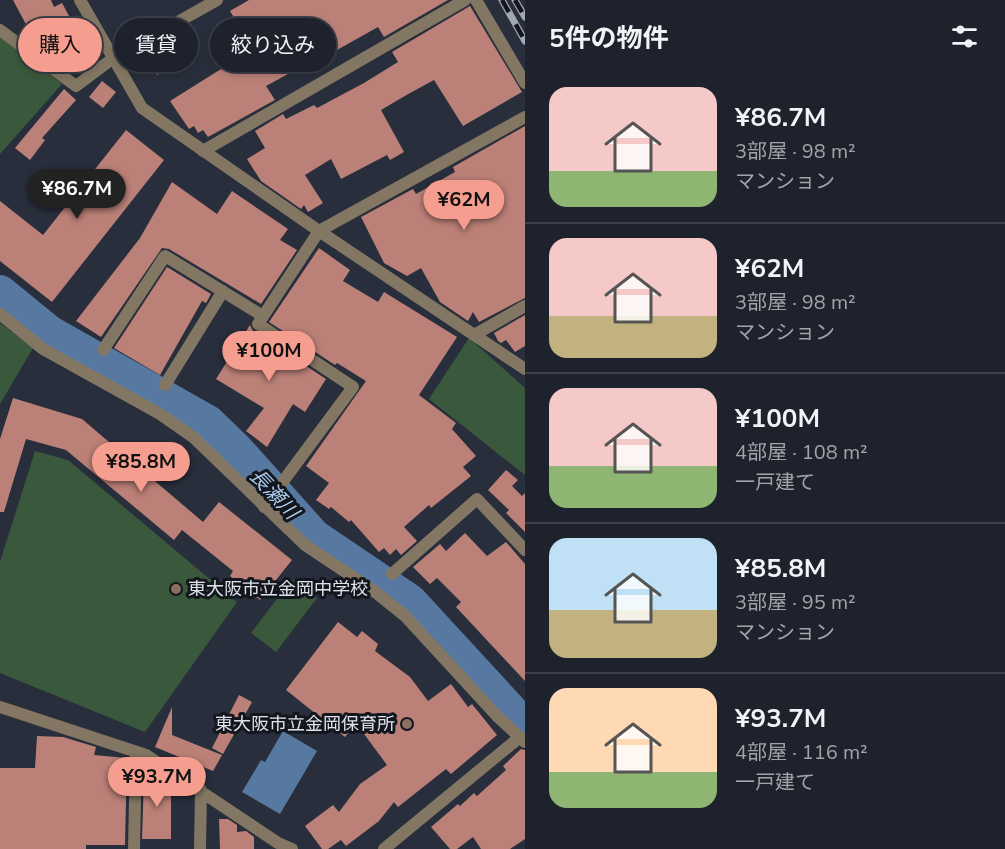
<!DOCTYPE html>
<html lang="ja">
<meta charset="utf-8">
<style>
body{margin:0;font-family:"Nunito Sans","Noto Sans JP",sans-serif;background:#2b2f38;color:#f1f3f6;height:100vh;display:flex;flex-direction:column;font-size:22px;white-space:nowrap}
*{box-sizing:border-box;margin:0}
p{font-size:20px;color:#a1a4a9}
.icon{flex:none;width:33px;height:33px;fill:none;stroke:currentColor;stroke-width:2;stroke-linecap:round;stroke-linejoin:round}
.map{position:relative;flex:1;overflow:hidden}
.details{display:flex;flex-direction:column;background:#1e222c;width:480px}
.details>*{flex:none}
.hud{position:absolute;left:18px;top:18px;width:417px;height:54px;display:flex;gap:12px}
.price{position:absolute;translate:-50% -51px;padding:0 14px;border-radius:21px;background:#f59d8e;color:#111;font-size:20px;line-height:39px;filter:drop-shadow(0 2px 3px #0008)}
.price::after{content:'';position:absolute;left:50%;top:36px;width:18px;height:14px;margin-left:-9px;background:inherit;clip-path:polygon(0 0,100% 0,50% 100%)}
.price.selected{background:#222;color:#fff}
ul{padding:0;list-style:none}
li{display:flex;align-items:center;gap:18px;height:150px;padding:0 24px}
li+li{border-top:2px solid #3c3f48}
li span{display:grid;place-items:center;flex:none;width:168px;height:120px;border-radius:18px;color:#555}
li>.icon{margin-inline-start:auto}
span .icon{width:72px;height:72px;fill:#fffc;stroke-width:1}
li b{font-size:26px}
h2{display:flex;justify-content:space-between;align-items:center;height:72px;padding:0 24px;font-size:26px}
.pill{padding:0 21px;border-radius:27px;background:#1e222c;box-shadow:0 3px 9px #0003,0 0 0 2px #3c3f48;font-size:21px;line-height:54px}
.pill.selected{background:#f59d8e;color:#111}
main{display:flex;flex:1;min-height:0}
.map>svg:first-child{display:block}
.green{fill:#3a593c}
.water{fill:#5779a1}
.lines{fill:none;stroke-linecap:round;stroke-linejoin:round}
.river{stroke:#5779a1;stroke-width:34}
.building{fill:#bb8178}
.minor{stroke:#837763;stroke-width:12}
.tertiary{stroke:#837763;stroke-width:12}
.rail-casing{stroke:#a2a6b1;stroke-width:7}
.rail{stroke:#13161c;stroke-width:4.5;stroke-dasharray:14;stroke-linecap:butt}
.education-dot{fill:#8d6e63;stroke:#13161c;stroke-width:2}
.labels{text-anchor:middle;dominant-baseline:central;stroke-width:6;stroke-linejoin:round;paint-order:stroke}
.poi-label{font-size:18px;fill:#dee2eb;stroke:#13161c;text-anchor:start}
.water-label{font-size:20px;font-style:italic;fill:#aeccf2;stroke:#13161c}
</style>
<main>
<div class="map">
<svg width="525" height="849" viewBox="0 0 525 849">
<rect width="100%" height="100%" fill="#282e3b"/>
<!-- green -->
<path class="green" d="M0,36L62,84L0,154Z
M0,323L33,348L0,404Z
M469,338L525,388V475L429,399Z
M35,451L68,460L237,602L145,732L0,673V562Z
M292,579L317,598L276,652L251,633Z"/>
<!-- water -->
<path class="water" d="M283,731L317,751L280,814L242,792L261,760L265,762Z"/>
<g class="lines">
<!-- river -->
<path class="river" d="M0,292L49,332L208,422L237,450L314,536L410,601L525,726"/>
</g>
<!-- building -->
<path class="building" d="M13,0H51L54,7L62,3L88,51L61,65L47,40L37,45Z
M249,0H448L384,37L378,27L337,50L331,38L295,57L301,67L266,86L275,100L208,137L203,130L198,133L194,126L189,129L170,101L253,49L230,11Z
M470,6L522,92L463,126L434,80L410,93L381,110L404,152L390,160L387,155L341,179L331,159L305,175L323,203L308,212L304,205L301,209L261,181L247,159L265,148L255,131L283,114L286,119L314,105L317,108L364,83L398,62L392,52Z
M168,43L179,64L157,75L146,54Z
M102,81L116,92L103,108L89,97Z
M64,89L76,100L42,138L45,140L30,160L15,148Z
M525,126V298L479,322L473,312L468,321L440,302L421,268L407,276L384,263L361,217L413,189L416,194L455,172L453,167Z
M126,130L164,160L52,302L0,261V201L43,235Z
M172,182L217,214L232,191L288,229L280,240L297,250L261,304L169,249L162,248L101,337L76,321L140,238Z
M319,248L350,270L343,281L378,302L384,292L457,337L419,395L456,423L452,429L476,456L463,467L471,476L431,508L429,505L404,527L417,541L401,555L396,549L390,555L384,548L379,552L351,520L349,522L331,507L329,509L316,500L329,483L306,466L366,381L337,363L335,365L269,322Z
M167,267L211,294L206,303L202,301L160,375L114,348Z
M525,315V346L515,352L506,340L501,343L498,341L494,333Z
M250,325L253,331L326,379L305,412L293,404L267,447L246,431L264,408L216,379Z
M13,398L82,419L203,522L219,502L292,560L260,600L230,576L233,571L182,530L174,540L66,450L26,439L4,512H0V439Z
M506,470L518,480L512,486L522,496L525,493V532L506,513L509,510L488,490Z
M465,533L487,556L506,542L525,564V681L456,607L461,602L437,578L430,584L413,567L440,544L446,551Z
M338,622L357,637L362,631L378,644L375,651L410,677L428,701L451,684L468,707L472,704L497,735L451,774L446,769L398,807L394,802L379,821L346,846L341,840L328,849H322L305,826L333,805L339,812L360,784L387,765L356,723L345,737L286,690Z
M239,695L252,702L223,754L212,748Z
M172,707V735L222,755L213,771L155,747Z
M37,736L63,737L96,747L94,755L127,758L125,845H86V849H0V768H35Z
M521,749L525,750V839L510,849H481L473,837L457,849H450L431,827L458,804L460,806L474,793L477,796L506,770L503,766Z
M144,776H163L171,782V839H142Z
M219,819H228L237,825V832L246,831L254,837V849H220Z"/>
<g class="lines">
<!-- minor -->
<path class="minor" d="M476,0L525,83
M0,30L76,86L112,59L217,0
M203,151L465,0
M319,231L525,369
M0,314L43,349L160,414L193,437L305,545L374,591L405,616L497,716L525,742
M474,335L525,306
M103,350L165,256L263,316
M165,385L223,291
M264,507L353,387L258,324L319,231L525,117
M392,574L477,499L525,550
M0,707L146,755L278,843L292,849
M134,849L136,752
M200,849L201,790
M384,849L520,737"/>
<!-- tertiary -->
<path class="tertiary" d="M80,0L142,108L319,231"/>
<defs>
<path id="rail" d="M502,0L525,41
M515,0L525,17"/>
</defs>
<!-- rail casing -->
<use href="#rail" class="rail-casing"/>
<!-- rail -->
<use href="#rail" class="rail"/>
</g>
<!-- markers -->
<g class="education-dot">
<circle cx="176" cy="589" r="6"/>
<circle cx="407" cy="724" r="6"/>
</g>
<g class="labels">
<!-- poi labels -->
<g class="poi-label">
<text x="188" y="589">東大阪市立金岡中学校</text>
<text x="395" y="724" text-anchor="end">東大阪市立金岡保育所</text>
</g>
<!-- water labels -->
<g class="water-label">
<text transform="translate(274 494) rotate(47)">長瀬川</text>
</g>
</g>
</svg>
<b class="price selected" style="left:77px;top:220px">¥86.7M</b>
<b class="price" style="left:464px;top:231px">¥62M</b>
<b class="price" style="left:269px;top:382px">¥100M</b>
<b class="price" style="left:141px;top:493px">¥85.8M</b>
<b class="price" style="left:157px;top:808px">¥93.7M</b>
<div class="hud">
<a class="pill selected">購入</a>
<a class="pill">賃貸</a>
<a class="pill">絞り込み</a>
</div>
</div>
<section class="details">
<h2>5件の物件<svg class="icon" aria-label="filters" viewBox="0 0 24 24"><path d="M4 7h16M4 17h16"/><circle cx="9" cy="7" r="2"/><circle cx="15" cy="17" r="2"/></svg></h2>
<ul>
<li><span style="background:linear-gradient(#f6c9c9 70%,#8fb573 0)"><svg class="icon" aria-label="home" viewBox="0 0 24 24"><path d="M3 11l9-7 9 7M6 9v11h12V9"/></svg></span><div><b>¥86.7M</b><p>3部屋 · 98 m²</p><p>マンション</p></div></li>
<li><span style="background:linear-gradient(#f6c9c9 65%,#c2b280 0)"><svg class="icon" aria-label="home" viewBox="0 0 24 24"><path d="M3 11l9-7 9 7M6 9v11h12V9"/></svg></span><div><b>¥62M</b><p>3部屋 · 98 m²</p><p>マンション</p></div></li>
<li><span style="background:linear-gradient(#f6c9c9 65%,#8fb573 0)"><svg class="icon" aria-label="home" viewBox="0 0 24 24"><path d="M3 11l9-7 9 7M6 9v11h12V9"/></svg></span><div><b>¥100M</b><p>4部屋 · 108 m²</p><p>一戸建て</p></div></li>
<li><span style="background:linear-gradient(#bfe0f5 60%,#c2b280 0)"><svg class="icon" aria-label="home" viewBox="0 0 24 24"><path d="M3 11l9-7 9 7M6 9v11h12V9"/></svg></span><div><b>¥85.8M</b><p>3部屋 · 95 m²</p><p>マンション</p></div></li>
<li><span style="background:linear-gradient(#ffd9b3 70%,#8fb573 0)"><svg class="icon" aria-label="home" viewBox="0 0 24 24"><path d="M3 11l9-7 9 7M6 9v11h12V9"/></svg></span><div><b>¥93.7M</b><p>4部屋 · 116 m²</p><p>一戸建て</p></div></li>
</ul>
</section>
</main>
